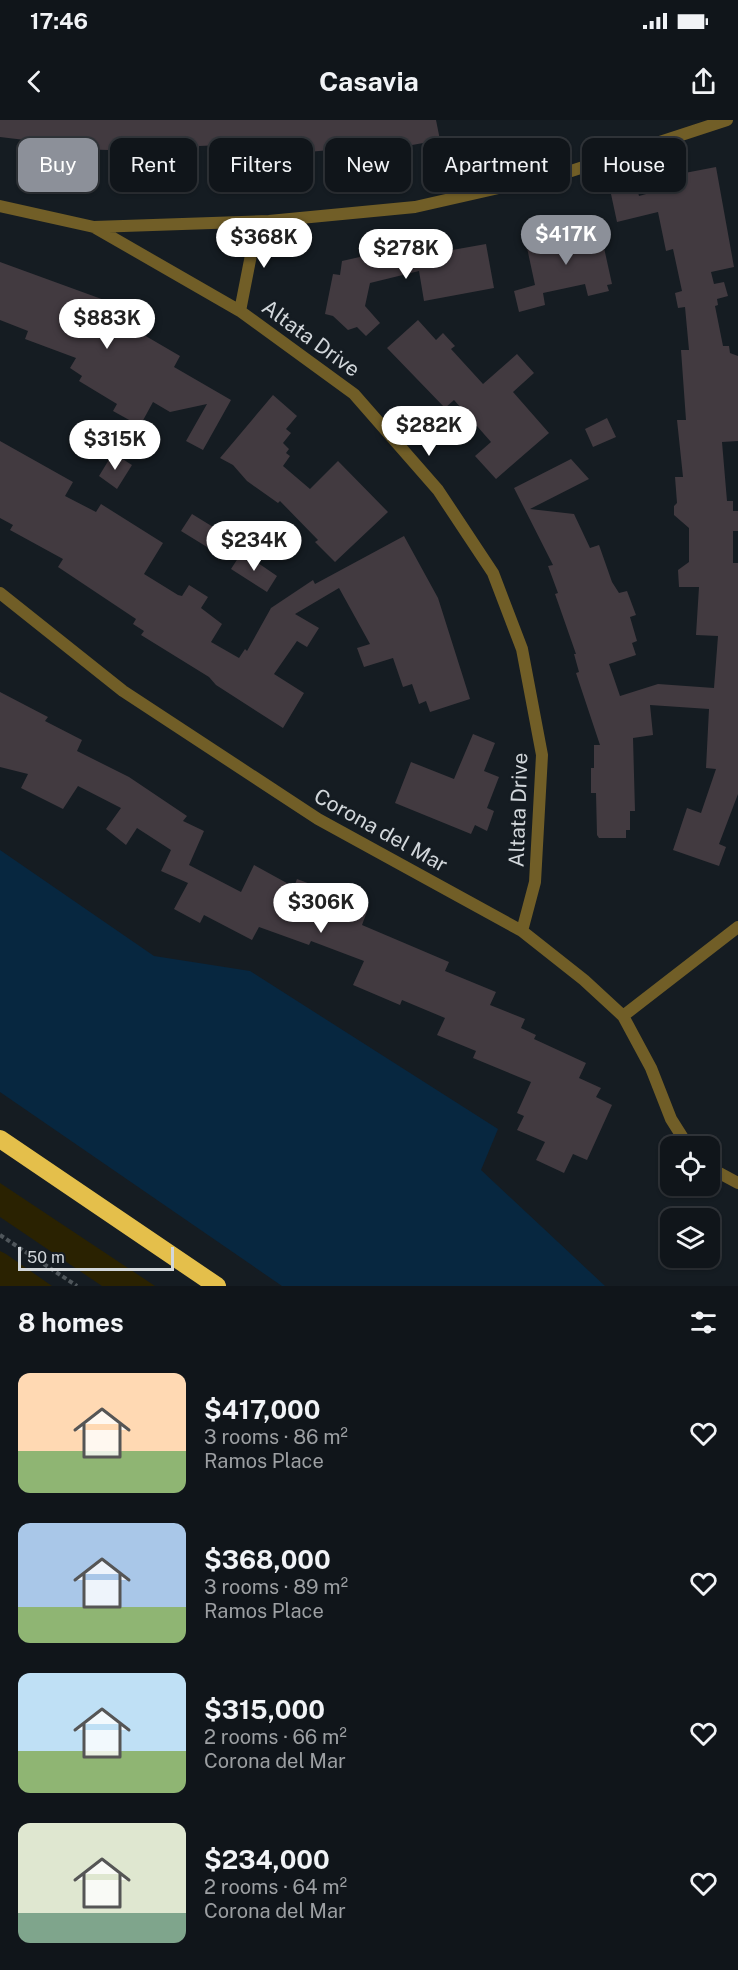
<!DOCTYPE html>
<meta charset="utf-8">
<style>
body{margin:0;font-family:"Public Sans",sans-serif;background:#191e23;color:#f1f3f6;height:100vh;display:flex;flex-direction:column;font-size:22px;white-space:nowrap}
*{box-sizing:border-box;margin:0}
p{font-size:20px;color:#9c9fa2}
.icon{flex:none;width:33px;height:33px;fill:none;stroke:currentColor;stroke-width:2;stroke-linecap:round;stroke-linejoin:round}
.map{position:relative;height:1166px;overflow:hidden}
.panel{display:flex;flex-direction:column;background:#10151a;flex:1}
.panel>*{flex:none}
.guide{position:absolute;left:18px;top:18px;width:702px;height:54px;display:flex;gap:12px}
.controls{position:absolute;left:660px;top:1016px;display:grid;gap:12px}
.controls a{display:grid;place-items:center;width:60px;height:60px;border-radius:12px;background:#10151a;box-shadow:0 2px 4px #0004,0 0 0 2px #303439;font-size:30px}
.scale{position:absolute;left:18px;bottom:15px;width:156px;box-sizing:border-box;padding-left:6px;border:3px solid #d2d7db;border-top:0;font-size:16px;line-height:21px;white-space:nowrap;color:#d2d7db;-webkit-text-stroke:4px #151c22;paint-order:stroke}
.price{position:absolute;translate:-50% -51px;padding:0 14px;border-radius:21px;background:#fff;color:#222;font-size:20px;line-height:39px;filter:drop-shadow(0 2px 3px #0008)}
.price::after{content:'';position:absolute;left:50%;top:36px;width:18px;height:14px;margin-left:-9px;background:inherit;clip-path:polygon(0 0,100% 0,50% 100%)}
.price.active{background:#8c9099;color:#fff}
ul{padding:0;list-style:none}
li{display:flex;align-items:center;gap:18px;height:150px;padding:0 18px}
li span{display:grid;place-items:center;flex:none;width:168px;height:120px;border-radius:12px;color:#555}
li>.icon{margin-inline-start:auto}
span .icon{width:72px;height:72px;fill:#fffc;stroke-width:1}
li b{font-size:26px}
h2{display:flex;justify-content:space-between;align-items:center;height:72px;padding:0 18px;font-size:26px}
.chip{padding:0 21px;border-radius:12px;background:#10151a;box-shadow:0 2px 4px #0004,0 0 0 2px #303439;font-size:21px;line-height:54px}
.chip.active{background:#8c9099;color:#fff}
.status{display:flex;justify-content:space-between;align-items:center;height:42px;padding:0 30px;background:#10151a;direction:ltr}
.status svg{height:16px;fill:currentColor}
header{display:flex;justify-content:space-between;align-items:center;height:78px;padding:0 18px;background:#10151a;font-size:27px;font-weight:700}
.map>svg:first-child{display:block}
.green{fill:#072740}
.sand{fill:#2a2201}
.building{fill:#423a40}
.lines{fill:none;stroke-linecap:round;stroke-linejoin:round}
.path{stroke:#4f565b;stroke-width:4;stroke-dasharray:4.5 3;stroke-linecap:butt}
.street{stroke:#715e27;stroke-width:12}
.highway{stroke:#e4bf4b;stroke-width:18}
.labels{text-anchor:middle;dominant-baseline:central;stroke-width:5;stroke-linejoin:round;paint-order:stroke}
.street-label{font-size:21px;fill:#d2d7db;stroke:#151c22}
</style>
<div class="status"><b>17:46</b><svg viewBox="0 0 49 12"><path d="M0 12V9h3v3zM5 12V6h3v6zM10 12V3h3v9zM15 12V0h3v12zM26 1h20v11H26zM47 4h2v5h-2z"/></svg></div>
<header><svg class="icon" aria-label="back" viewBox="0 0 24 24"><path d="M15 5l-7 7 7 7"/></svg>Casavia<svg class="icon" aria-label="share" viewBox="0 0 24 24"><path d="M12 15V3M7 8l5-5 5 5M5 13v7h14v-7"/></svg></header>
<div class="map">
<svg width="738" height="1166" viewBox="0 0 738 1166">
<rect width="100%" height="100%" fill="#151c22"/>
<!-- green -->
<path class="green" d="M0,730L154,836L250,851L498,1009L481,1050L605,1166H282L0,972Z"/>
<!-- sand -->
<path class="sand" d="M0,1063L155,1166H102L0,1097Z
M0,1131L6,1134L52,1166H0Z"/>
<!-- building -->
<path class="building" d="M0,0H436L440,20L362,34L361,27L298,33L299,41L270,44L268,23L199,26V31L175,32L75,29V34L63,33L62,35L37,34L38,27H24L25,20L0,17Z
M716,47L734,147L711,152L714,164L724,162L728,176L717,179L718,185L715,186L723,226H729L730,233L738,236V321L722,322L727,381H733V391H738V411H733V443H738V674L719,724L726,727L719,746L673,730L687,688L701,693L716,649L706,648L709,589L650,585L653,615L633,618L635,691H630V710H626V718H599L597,715L596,673H591V648H594V625H600L576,553L579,552L574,534H576L555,474L558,473L548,446L553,445L514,368L571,339L589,359L530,389L574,394L590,428L599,425L612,462L619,473L627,471L636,495L630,497L637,521L632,523L636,535L609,544L620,576L658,564L714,568L718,516L696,515L699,467H679L678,450L689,442V408L674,395V386L677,383L675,357H683L677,300H686L681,230H689L685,187L678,188L675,173L682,171L673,129L666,131L658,92L617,102L611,74L637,68L639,76L671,67L669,56Z
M599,105L612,164L607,165L609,171L588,176L585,164L543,173L545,185L519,192L514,171L535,165L526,123Z
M486,124L494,168L424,181L419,151L370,163L365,186L380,203L366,216L357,207L348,210L333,196L325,194L333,154L340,155L342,141L373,134H405L440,128L441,132Z
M0,142L107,181L137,199L132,208L180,236L174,247L231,280L203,330L186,321L207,284L170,292L153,282L141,304L131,301L113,291L117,284L79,261L82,256L70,248L76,238L25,219L28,211L0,200Z
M418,200L436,220L443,213L455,226L451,229L483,264L517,234L534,253L513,272L549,313L496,359L475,336L491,322L454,280L445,288L387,228Z
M273,275L297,296L286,309L291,313L283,323L289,329L286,333L290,336L283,346L310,369L338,341L388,392L335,442L315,422L318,420L280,381L278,383L247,361L233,345L220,338Z
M607,298L616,317L593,327L585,309Z
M0,321L73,362L65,376L96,392L101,384L163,423L144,454L178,475L182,476L189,465L208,477L201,488L222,504L211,522L239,538L245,529L247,531L271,488L313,460L315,464L404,416L438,478L470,579L430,592L426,581L419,584L412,564L403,567L393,538L364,547L357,528L370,524L339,468L295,494L319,508L307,527L297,521L274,554L304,573L283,608L216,565L209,557L141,515L144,511L133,504L136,499L58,447L63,439L10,410L13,405L0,398Z
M113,333L132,345L117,369L99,356Z
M192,394L218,410L207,427L181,411Z
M242,432L277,456L267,472L231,449Z
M0,572L48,597L45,601L82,620L77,631L129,657L187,696L183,701L204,711L189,745L241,772L254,745L294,767L297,759L369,786L362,805L449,842L445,851L496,872L490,885L525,899L521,908L536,915L534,919L586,943L579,958L601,968L596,977L612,985L587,1040L573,1034L564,1053L536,1040L545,1022L517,1010L524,996L517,993L531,962L473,938L476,931L437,915L445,898L402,880L400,885L353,865L364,841L311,821L309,825L259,807L252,820L204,795L200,803L174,789L188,763L161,751L171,730L137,708L126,725L106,709L121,688L78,666L63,689L21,668L28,654L0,647Z
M473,614L495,623L484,651L499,657L487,688L494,691L487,711L475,705L471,714L395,683L411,642L454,659Z"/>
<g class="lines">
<!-- path -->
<path class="path" d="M0,1115L77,1166"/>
<!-- street -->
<path class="street" d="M0,86L94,107L240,191L354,274L438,370L493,453L522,529L542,635L535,762L522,811
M94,107L269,101L415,87L565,53L727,0
M240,191L251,135L269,101
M0,473L123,571L318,699L522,811L584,860L623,896L651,948L671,999L688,1026
M623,896L738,807
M710,1048L738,1063"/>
<!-- highway -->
<path class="highway" d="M0,1019L217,1166"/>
</g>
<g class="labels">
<!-- street labels -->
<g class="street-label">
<text transform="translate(311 218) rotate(36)">Altata Drive</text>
<text transform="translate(518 690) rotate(-88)">Altata Drive</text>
<text transform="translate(381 710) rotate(29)">Corona del Mar</text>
</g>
</g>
</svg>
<div class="controls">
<a><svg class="icon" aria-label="locate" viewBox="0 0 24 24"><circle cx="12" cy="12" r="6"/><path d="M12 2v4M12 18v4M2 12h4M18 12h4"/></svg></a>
<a><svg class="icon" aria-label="layers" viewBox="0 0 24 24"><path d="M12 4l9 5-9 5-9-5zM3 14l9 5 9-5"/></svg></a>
</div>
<div class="scale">50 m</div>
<b class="price active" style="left:566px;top:146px">$417K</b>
<b class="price" style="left:264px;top:149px">$368K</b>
<b class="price" style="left:406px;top:160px">$278K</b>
<b class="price" style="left:107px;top:230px">$883K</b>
<b class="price" style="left:429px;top:337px">$282K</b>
<b class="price" style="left:115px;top:351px">$315K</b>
<b class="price" style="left:254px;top:452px">$234K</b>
<b class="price" style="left:321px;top:814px">$306K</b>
<div class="guide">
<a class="chip active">Buy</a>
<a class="chip">Rent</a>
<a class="chip">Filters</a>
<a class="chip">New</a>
<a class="chip">Apartment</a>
<a class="chip">House</a>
</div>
</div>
<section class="panel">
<h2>8 homes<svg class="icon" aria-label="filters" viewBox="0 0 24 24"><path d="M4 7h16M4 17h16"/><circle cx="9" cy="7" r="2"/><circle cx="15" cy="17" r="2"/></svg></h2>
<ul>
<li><span style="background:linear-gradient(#ffd9b3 65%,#8fb573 0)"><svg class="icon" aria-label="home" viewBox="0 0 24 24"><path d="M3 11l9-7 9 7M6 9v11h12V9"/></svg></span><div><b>$417,000</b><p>3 rooms · 86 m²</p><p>Ramos Place</p></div><svg class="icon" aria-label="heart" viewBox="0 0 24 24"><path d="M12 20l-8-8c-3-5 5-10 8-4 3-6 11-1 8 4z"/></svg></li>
<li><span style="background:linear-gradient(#a9c7e8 70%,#8fb573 0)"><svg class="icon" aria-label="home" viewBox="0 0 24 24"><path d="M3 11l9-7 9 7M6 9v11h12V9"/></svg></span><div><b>$368,000</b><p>3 rooms · 89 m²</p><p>Ramos Place</p></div><svg class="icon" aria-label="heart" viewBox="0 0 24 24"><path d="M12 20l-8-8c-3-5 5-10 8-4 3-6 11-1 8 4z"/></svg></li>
<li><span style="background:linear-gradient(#bfe0f5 65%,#8fb573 0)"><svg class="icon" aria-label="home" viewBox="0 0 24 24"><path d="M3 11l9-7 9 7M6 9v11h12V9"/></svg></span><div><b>$315,000</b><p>2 rooms · 66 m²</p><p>Corona del Mar</p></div><svg class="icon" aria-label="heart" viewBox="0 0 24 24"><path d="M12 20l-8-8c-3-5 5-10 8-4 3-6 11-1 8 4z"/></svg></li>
<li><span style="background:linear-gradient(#dfe7d0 75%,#7fa58c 0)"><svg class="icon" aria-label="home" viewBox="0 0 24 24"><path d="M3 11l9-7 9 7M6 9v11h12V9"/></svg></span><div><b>$234,000</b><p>2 rooms · 64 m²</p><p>Corona del Mar</p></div><svg class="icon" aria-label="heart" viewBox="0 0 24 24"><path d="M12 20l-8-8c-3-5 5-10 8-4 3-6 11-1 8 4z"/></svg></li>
</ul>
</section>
